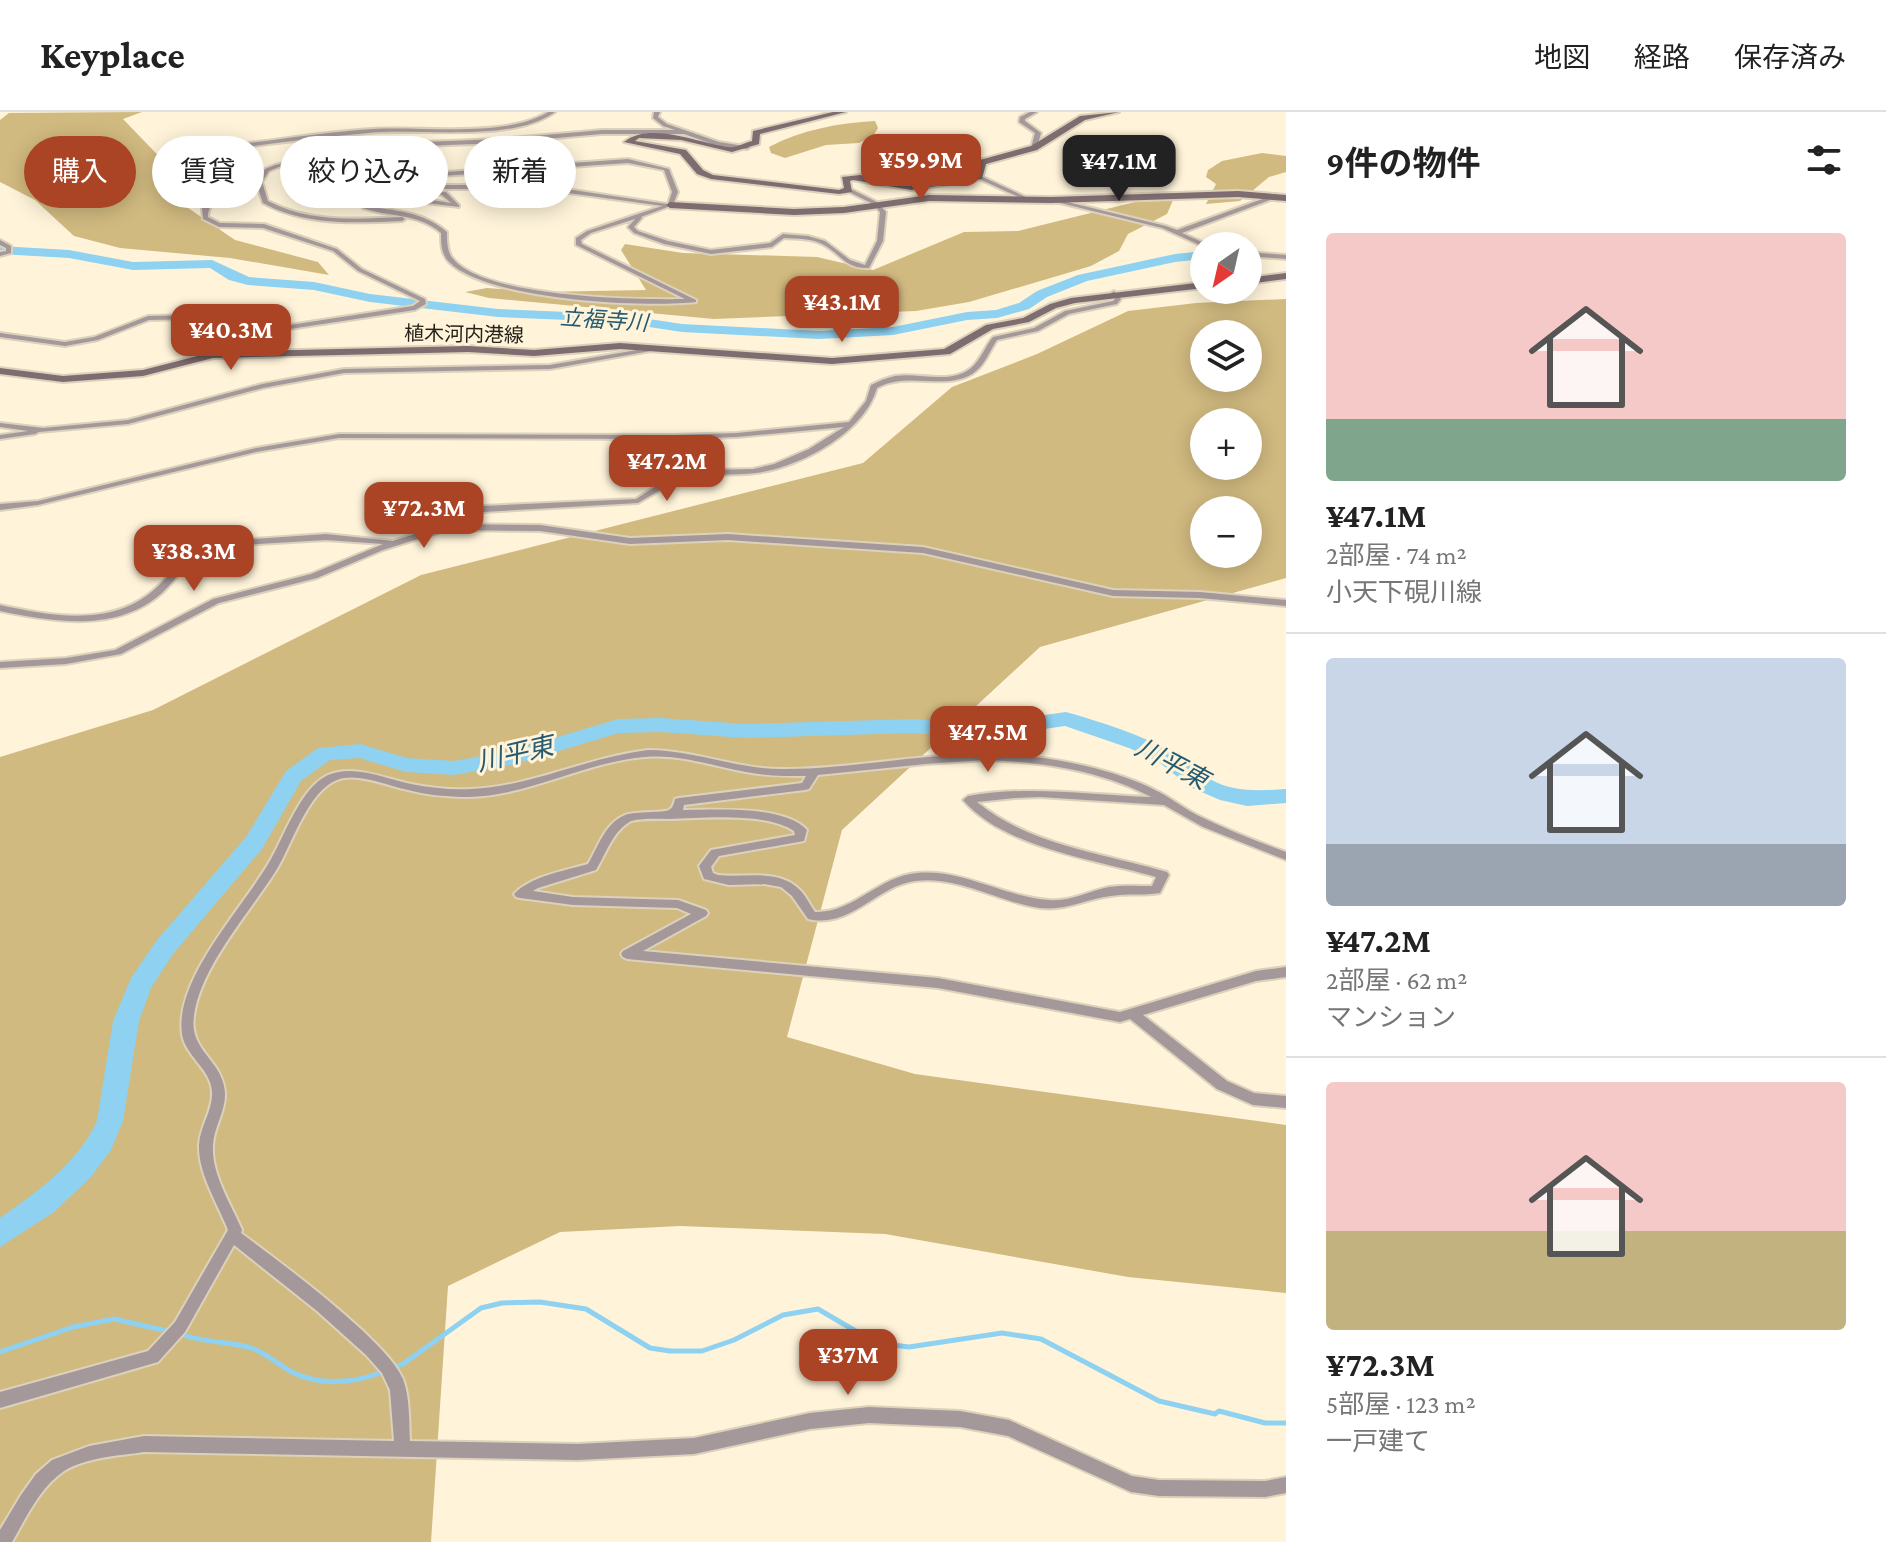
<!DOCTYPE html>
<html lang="ja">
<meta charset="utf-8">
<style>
body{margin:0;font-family:"Crimson Pro","Noto Sans JP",serif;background:#f6f6f6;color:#222;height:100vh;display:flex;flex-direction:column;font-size:30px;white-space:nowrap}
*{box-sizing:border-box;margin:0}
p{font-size:26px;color:#767676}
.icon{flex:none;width:44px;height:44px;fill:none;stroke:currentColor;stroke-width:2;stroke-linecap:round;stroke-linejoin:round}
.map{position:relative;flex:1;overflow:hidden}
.side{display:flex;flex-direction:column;background:#fff;width:600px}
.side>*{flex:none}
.top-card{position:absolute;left:24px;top:24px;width:760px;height:72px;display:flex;gap:16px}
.needle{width:52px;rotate:214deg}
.fabs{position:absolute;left:1190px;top:120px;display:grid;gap:16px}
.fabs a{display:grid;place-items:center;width:72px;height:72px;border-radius:50%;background:#fff;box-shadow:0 4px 20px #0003;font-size:40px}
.price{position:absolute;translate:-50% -68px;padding:0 18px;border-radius:16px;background:#ab4325;color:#fff;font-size:26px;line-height:52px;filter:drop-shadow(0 2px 4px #0008)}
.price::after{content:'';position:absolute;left:50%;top:48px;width:24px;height:18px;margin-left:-12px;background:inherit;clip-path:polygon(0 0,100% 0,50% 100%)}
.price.on{background:#222;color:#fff}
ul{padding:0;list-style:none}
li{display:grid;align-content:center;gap:16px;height:424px;padding:0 40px}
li+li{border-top:2px solid #e0e0e0}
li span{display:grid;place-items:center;height:248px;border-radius:8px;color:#555}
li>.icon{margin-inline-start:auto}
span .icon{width:144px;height:144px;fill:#fffc;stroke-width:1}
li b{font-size:34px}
h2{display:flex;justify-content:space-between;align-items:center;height:96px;padding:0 40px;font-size:34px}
.pill{padding:0 28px;border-radius:36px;background:#fff;box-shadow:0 4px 20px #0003;font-size:28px;line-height:72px}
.pill.on{background:#ab4325;color:#fff}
header{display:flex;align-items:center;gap:48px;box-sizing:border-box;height:112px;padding:0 40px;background:#fff;border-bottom:2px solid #e0e0e0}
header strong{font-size:38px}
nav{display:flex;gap:44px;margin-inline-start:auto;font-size:28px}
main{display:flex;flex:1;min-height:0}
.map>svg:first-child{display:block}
.forest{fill:#d1ba80;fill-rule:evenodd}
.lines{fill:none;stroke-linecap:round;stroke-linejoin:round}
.stream{stroke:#8ed1f0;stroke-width:5}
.river{fill:#8ed1f0;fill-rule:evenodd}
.minor-casing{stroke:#dcd2bb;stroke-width:4}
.tertiary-casing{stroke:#dcd2bb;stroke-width:4}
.secondary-casing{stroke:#dcd2bb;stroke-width:4}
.minor{fill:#a5989b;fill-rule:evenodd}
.tertiary{fill:#a5989b;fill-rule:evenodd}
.secondary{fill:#7f6c70;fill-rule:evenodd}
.labels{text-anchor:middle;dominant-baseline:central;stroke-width:6;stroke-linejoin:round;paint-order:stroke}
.far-street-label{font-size:20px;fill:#252118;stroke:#fff4da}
.far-water-label{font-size:22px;font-style:italic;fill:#265b71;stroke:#fff4da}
.water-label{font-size:26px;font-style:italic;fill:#265b71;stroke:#fff4da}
</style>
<header>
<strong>Keyplace</strong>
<nav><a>地図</a><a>経路</a><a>保存済み</a></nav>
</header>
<main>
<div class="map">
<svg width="1286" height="1430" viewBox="0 0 1286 1430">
<rect width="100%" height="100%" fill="#fff4da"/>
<!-- forest -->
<path class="forest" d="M142,0L123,7L178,64L172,85L235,128L318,150L329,163L230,146L120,136L74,124L35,88L0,70V8L9,1Z
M875,9L878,16L873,24L859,31L826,33L785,46L771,41L769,35C801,18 838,11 875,9Z
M1262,41L1286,44V60L1269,65L1240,89L1206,92L1216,72L1206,65L1208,58L1222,49Z
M1147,87L1173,88L1167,102L1128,122L1119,139L1091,154L969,190L916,199L714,207L489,186L465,180L487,176L538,180L646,178L621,138L625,132L683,141L817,145L873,158L964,120L1018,119Z
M1286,187V466L1040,535L842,718L787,925L915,962L1286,1013V1181L1128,1165L885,1122L680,1114L560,1120L448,1174L431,1430H0V645L153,598L421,463L863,351L952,275L1037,242L1128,199L1196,191ZM1204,222H1248V266H1204ZM1204,310H1248V354H1204ZM1204,398H1248V442H1204Z"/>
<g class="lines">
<!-- stream -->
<path class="stream" d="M180,1222C204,1231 230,1229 254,1237C267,1242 279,1253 292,1260C322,1275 353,1271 383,1260
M0,1240L73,1215L114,1207L172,1220
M391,1256L403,1252L481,1196L502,1191L540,1190L586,1197L650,1236L670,1239H702L734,1228L783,1203L818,1197L876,1231L909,1235L1002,1221L1041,1227L1159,1289L1215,1302L1219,1299L1265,1311H1286"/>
<!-- river -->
<path class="river" d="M0,134L69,138L133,150L212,148L249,165L314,170L370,182L498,197L616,202L682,212L819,219L893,215L967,200L996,198L1019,191L1037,179L1078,163L1175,142L1204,139V147L1175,150L1087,169L1047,185L1029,197L997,206L967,208L893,223L819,227L682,220L616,210L498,205L370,190L314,178L248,173L229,168L210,156L133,158L69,146L0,142Z
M1066,600C1101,610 1139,622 1172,640C1183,646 1192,655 1202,662C1228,681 1256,679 1286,677V691L1247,694L1220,688L1190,675L1160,651L1129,636L1065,614L980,626L913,621L745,626L661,620L619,621L515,652L454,663L406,660L359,646L330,648L301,669L262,737L173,842L151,876L139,909L123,1009L111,1038L91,1065L54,1100L0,1135V1106C37,1080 78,1051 97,1009L113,909L131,866L157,828L246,725L286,659L318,636L360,632L407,646L454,649L514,638L618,607L661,606L745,612L913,607L980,612Z"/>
<defs>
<path id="minor" d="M548,0H555C513,31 419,16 368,21C319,25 270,32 222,38L207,42L200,49L231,56L233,60L227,70L257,68L265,57L275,53L371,32L500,27L602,18H675L663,14L653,6L654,0H660L658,5L667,12L719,30L750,35L747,37L718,34L684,22H602L500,31L371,36L279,55L269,59L262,70L268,89C309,111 357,107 402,105L405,107L402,109C355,111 305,114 263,91L259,79C240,82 208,81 208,105L220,111L264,112L337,137L362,157L425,187L426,192L415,198L290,217H274L236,206L149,208L98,228L65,234L0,225V221L65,230L94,225L148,204L236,202L274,213H290L413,194L420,189L358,159L333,139L263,116L219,115L203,107L202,96C215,78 237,79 258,76L257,72L221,73L227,58L193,50L203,40L221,34C272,29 323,20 373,17C423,14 506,26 548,0Z
M1030,0H1037L1025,7V9L1041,21L1037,36L1034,38L1031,36L1035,21L1019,10L1020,5Z
M628,47L669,57L678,80L673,93L641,105L642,106L634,115L638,119L668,129L711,138L770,131L783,122L808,124L825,129L850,148L865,153L877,129L880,100L873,92L847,79V77L849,76L877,90L886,100L883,129L869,156C845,157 842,143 824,133C812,126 797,127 784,126L772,135L711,142L664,132L634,121L628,115L635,107L591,121L581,128L582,132L696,188V190C643,196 487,188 449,150C441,142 441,131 441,121C416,100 390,106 363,96L418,86L451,91L442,83L391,78L369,73L358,68L361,66ZM628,51L664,58L672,80L668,92L587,119L576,126V133L685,187C637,188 479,186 451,144C447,137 447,128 447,120C428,103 403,99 378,96L418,90L459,95V93L446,80L391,74L369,69Z
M977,64H981L1030,87L1025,88L977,66Z
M1276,82L1279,84L1278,85L1182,121L1211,134L1204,135L1162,116L1048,88L1051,86L1166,114L1177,118Z
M0,128L11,134V141L0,144V140L6,139V136L0,133Z
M1248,140L1286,143V147L1248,144Z
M1114,179L1121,187L1117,192L1069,202L1038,219L997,228C990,238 986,251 976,259C950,281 908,258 877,276C864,321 801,355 756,361C733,364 710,361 688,364L679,367L638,391L483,400L464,402L448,409L449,412L540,413L630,426L728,422L923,435L1113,478L1200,480L1286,488V494L1200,486L1113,484L923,441L728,428L630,432L540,419L446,418L383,438L317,466L219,491L121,542L66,552L0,556V550L66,546L115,538L213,487L311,462L383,432L326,428L204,435C187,448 177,467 162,481C117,521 53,510 0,499V493C51,504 113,516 156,476C172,462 181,443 199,431L326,422L393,429L440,414V406L459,398L483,394L636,387L673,363L684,360L706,358L753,357L774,352L809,337L844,315L737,325L674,327L339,326L256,340L38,393L0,398V392L38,389L256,336L339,322L674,323L737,321L849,310L866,289L871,273C879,269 886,266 895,264C919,260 950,273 971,256C981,248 985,234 993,225L1034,216L1065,199L1113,189L1115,187L1111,181Z
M660,234L664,236L662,237L550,257L344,261L263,276L128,312L39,320L35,322L0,327V323L28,319L0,315V311L43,316L128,308L262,272L344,257L550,253Z
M648,638C695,638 739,658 785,657C842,657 898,646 954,643C999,640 1043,644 1086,654C1110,660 1134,667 1155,678C1170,685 1182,695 1197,703C1225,717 1256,729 1286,740V748L1203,715L1164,693L1040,685L1015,686L977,690C1031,734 1103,741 1167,760L1169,763L1160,781C1144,784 1127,781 1111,784C1086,787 1066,799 1040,796C998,790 958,763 915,769C876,774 851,817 808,807L792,784L781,775L764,772L729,773L704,767L699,754L711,738L795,723L794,719C767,700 702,706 669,707C656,707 644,706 631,709C612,720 607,740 596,758L538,776L533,779L573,785L678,788L706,798L708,801L706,804L643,839L938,866L1120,900L1256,859L1286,855V865L1256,869L1143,903L1227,969L1254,981L1286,984V996L1253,993L1217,977L1130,907L1120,910L938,876L627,847L623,845L621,842L623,839L691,802L677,796L573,793L520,786L516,785L514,782C531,764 564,759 588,752C598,735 605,711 625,703C637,699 662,701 669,698C673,696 674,691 675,687L679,686L802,671L806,664C786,664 766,664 746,660C713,654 679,642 645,645C584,650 529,684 468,685C448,685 427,683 408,678C387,674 358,660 337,668C308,679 292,732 277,757C251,799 200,855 194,904C189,937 218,946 224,974C229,995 214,1013 213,1033C211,1062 231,1092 242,1118L241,1121C283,1152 325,1184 363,1219C377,1233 394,1248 403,1267C410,1286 409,1309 410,1329L578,1332L694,1326L810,1301L869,1295L960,1299L1009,1308L1132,1364L1159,1368L1265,1369L1286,1365V1381L1265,1385L1159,1384L1131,1380L1008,1324L960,1315L869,1311L810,1317L694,1342L578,1348L144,1340C118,1344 87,1345 64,1359C40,1375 26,1406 12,1430H0V1418L21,1383L36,1362L52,1348L89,1334L144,1324L394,1329L390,1278L382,1261L366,1243L317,1199L234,1133L185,1220L158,1250L0,1296V1280L148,1239L175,1210L228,1118C218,1092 198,1062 199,1033C200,1014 213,999 212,980C211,957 185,944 182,922C174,866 245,794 271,747C285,723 301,675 328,663C355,652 385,667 411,672C431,676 451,678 471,677C530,675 588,645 648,638ZM984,648C1041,650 1100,658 1151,685C1089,683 1029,673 968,684L963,688C1004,736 1097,748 1156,765L1152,774C1138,774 1123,773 1109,775C1089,779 1070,790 1049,788C1004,785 963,757 917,761C879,764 854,801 815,800C810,793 806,784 800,778C779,756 745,766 718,763L713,761L711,755L719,744L804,729L807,718C785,693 715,698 683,698L684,693L805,678L809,677L818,663L926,652Z"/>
<path id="tertiary" d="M386,73H539L674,93L670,95L539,77H383Z"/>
<path id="secondary" d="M833,0H846L760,22L759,32L732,40L681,28L639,26L635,29L686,38L703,58L713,63L839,78L844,76L842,65L860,63L911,73L975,63L976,53L980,48L1031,34L1080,4L1119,0L1085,8L1037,38L986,52L982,67L911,78L853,68L850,69L852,80L839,82L711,67L697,62L680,42L624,30C650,9 698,31 728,35C736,36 744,31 752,29L753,19Z
M1238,79L1286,83V89L1238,85L1051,91L929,89L844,101L794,103L670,96L666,93L670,90L794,97L844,95L929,83L1051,85Z
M1286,161V167L1248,172V166Z
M1204,170V176L1075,191L1056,196L1029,210L993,217L950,242L832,252L620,237L534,244L468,240L213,246L143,264L63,270L0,262V256L63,264L143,258L213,240L468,234L534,238L620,231L832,246L944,237L986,213L1023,206L1050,192L1071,186Z"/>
</defs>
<!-- minor casing -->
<use href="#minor" class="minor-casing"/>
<!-- tertiary casing -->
<use href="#tertiary" class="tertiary-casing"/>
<!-- secondary casing -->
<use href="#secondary" class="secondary-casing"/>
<!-- minor -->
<use href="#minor" class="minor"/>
<!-- tertiary -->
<use href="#tertiary" class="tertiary"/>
<!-- secondary -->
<use href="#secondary" class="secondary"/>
</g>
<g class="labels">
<!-- far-street labels -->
<g class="far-street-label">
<text transform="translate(464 222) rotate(1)">植木河内港線</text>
</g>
<!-- far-water labels -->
<g class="far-water-label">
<text transform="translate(604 208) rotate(4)">立福寺川</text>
</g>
<!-- water labels -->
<g class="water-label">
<text transform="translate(515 642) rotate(-13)">川平東</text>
<text transform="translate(1172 652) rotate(28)">川平東</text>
</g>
</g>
</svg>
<div class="fabs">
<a><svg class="needle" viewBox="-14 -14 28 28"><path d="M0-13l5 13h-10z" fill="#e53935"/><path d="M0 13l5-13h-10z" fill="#767676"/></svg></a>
<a><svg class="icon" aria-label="layers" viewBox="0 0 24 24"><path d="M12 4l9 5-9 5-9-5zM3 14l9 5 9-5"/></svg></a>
<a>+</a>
<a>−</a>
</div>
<b class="price" style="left:921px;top:90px">¥59.9M</b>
<b class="price on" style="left:1119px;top:91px">¥47.1M</b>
<b class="price" style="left:842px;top:232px">¥43.1M</b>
<b class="price" style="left:231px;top:260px">¥40.3M</b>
<b class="price" style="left:667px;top:391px">¥47.2M</b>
<b class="price" style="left:424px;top:438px">¥72.3M</b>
<b class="price" style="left:194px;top:481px">¥38.3M</b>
<b class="price" style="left:988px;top:662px">¥47.5M</b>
<b class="price" style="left:848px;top:1285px">¥37M</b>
<div class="top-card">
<a class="pill on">購入</a>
<a class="pill">賃貸</a>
<a class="pill">絞り込み</a>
<a class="pill">新着</a>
</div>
</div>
<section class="side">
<h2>9件の物件<svg class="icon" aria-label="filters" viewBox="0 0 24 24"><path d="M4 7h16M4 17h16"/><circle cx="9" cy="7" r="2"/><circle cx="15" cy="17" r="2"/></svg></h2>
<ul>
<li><span style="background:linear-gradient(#f6c9c9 75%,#7fa58c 0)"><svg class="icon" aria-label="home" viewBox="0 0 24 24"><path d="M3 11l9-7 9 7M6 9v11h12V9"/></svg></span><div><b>¥47.1M</b><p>2部屋 · 74 m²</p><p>小天下硯川線</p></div></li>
<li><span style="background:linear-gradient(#c9d6e8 75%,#9aa5b1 0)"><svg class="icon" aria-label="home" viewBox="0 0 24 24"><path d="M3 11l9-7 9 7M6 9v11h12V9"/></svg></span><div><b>¥47.2M</b><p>2部屋 · 62 m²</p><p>マンション</p></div></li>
<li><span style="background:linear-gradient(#f6c9c9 60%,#c2b280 0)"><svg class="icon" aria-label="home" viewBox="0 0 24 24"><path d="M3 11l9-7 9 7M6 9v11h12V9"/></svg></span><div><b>¥72.3M</b><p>5部屋 · 123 m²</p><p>一戸建て</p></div></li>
</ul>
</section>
</main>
